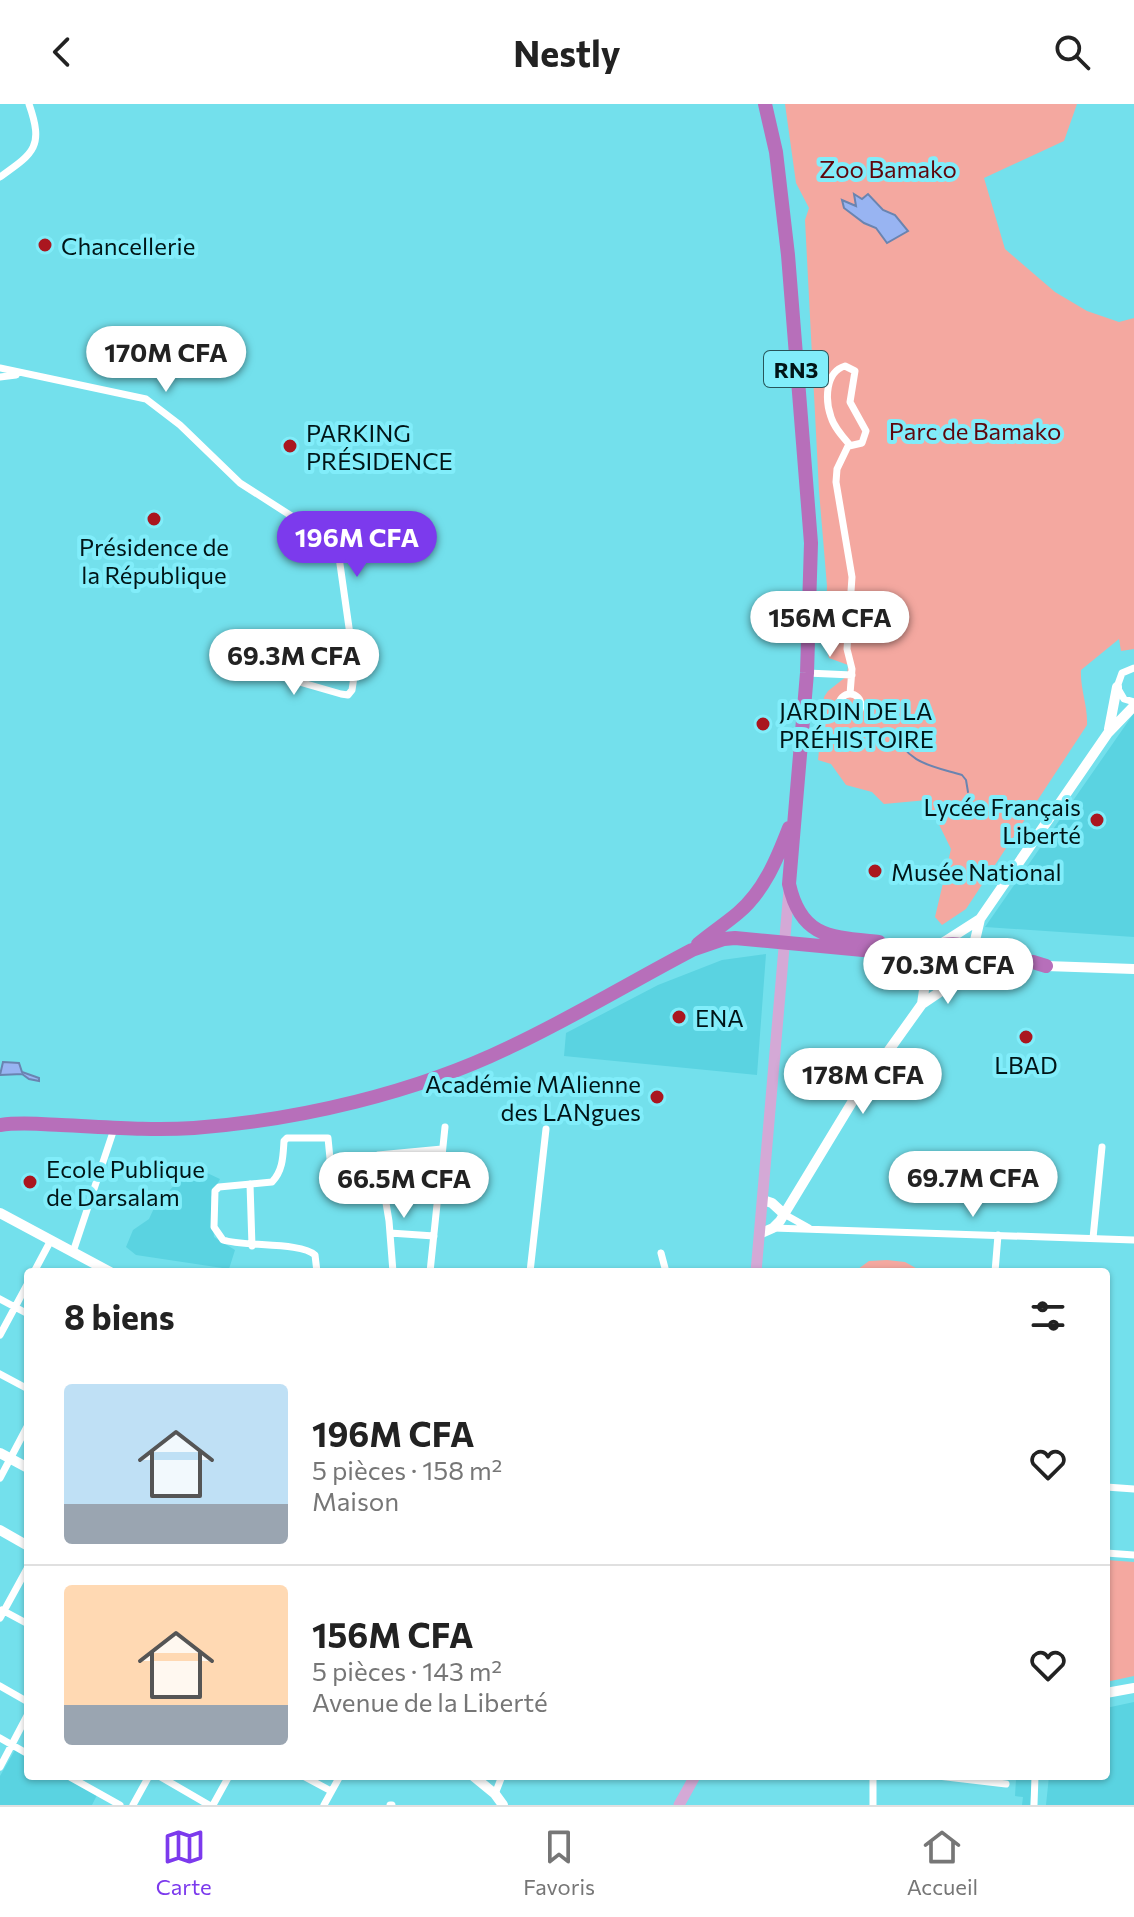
<!DOCTYPE html>
<html lang="fr">
<meta charset="utf-8">
<style>
body{margin:0;font-family:Commissioner,sans-serif;background:#f2f2f2;color:#222;height:100vh;display:flex;flex-direction:column;font-size:30px;white-space:nowrap}
*{box-sizing:border-box;margin:0}
p{font-size:26px;color:#767676}
.icon{flex:none;width:44px;height:44px;fill:none;stroke:currentColor;stroke-width:2;stroke-linecap:round;stroke-linejoin:round}
.map{position:relative;flex:1;overflow:hidden}
.details{position:absolute;left:24px;top:1164px;width:1086px;height:512px;display:flex;flex-direction:column;background:#fff;border-radius:8px;box-shadow:0 2px 6px #0004}
.details>*{flex:none}
.price{position:absolute;translate:-50% -68px;padding:0 18px;border-radius:28px;background:#fff;color:#222;font-size:26px;line-height:52px;filter:drop-shadow(0 2px 4px #0008)}
.price::after{content:'';position:absolute;left:50%;top:48px;width:24px;height:18px;margin-left:-12px;background:inherit;clip-path:polygon(0 0,100% 0,50% 100%)}
.price.active{background:#7c3aed;color:#fff}
ul{padding:0;list-style:none}
li{display:flex;align-items:center;gap:24px;height:200px;padding:0 40px}
li+li{border-top:2px solid #e0e0e0}
li span{display:grid;place-items:center;flex:none;width:224px;height:160px;border-radius:8px;color:#555}
li>.icon{margin-inline-start:auto}
span .icon{width:96px;height:96px;fill:#fffc;stroke-width:1}
li b{font-size:34px}
h2{display:flex;justify-content:space-between;align-items:center;height:96px;padding:0 40px;font-size:34px}
header{display:flex;justify-content:space-between;align-items:center;height:104px;padding:0 40px;background:#fff;font-size:36px;font-weight:700}
.tabs{display:flex;justify-content:space-around;align-items:center;height:112px;border-top:2px solid #e0e0e0;background:#fff;font-size:22px;color:#767676}
.tabs a{display:grid;justify-items:center;gap:4px}
.tabs .active{color:#7c3aed}
.map>svg:first-child{display:block}
.built{fill:#5ad3e1}
.green{fill:#f4a8a0}
.water{fill:#98b4f2;stroke:#6a84b0;stroke-width:2}
.lines{fill:none;stroke-linecap:round;stroke-linejoin:round}
.stream{stroke:#6a84b0;stroke-width:2}
.street{stroke:#fff;stroke-width:7}
.secondary{stroke:#fff;stroke-width:10}
.primary{stroke:#d4a9d6;stroke-width:11}
.highway{stroke:#b76fba;stroke-width:14}
.poi-dot{fill:#aa161f;stroke:#81edfa;stroke-width:3}
.labels{text-anchor:middle;dominant-baseline:central;stroke-width:8;stroke-linejoin:round;paint-order:stroke}
.shield{fill:#81edfa;stroke:#27565b;stroke-width:2}
.shield-label{font-size:22px;font-weight:bold;fill:#001517}
.park-label{font-size:24px;fill:#5e060c;stroke:#81edfa}
.poi-label{font-size:24px;fill:#001517;stroke:#81edfa;text-anchor:start}
</style>
<header><svg class="icon" aria-label="back" viewBox="0 0 24 24"><path d="M15 5l-7 7 7 7"/></svg>Nestly<svg class="icon" aria-label="search" viewBox="0 0 24 24"><circle cx="10" cy="10" r="6"/><path d="M15 15l6 6"/></svg></header>
<div class="map">
<svg width="1134" height="1701" viewBox="0 0 1134 1701">
<rect width="100%" height="100%" fill="#73e0ec"/>
<!-- built -->
<path class="built" d="M1134,609V833L985,823Z
M766,850L757,971L564,952L566,929L658,881L722,856Z
M205,1068L220,1075L211,1093L212,1114L214,1133L235,1146L229,1165L136,1151L126,1143L133,1126L149,1115L155,1102L182,1073Z
M1134,1598V1701H1046L1049,1672H1106V1604Z
M15,1646L28,1654V1672H62L97,1691L92,1701H0V1672Z
M986,1672H1033L1030,1701H1022L1023,1693L1015,1692L1016,1675Z"/>
<!-- green -->
<path class="green" d="M785,0H1077L1064,37L984,74L1005,145L1055,188L1087,207L1119,218L1134,214V545L1121,547L1119,535L1081,566C1080,585 1088,602 1087,621L966,805L942,821L935,813L951,745L927,696L884,700L872,688L846,681L831,660L818,656L824,593L828,587L847,572L848,561L829,554L825,540L827,482L819,387L805,116L809,104L796,79Z
M887,1156L905,1158L923,1168H854L869,1157Z
M1106,1456L1134,1458V1572L1106,1578Z"/>
<!-- water -->
<path class="water" d="M854,90L862,95L868,90L883,106L895,111L908,127L887,139L876,124L864,119L844,104L842,96L856,102Z
M3,958L19,959L22,968L39,974V977L29,975L22,970L0,971Z"/>
<g class="lines">
<!-- stream -->
<path class="stream" d="M872,633L894,626C906,660 932,662 962,671L966,676L968,688"/>
<!-- street -->
<path class="street" d="M0,73C34,49 44,43 29,0
M0,264L146,295L180,321L240,379L329,436L339,453L355,566L352,586L348,591L341,590L244,562
M0,273L16,271
M849,342L862,339L866,327L850,298L855,267L845,262C825,268 825,296 831,313C834,323 842,332 849,340L837,365L836,378L852,473L847,545L852,565L850,590
M1134,564L1122,569L1117,583L1124,595L1134,598
M807,569L852,571
M839 601a11 11 0 1 1 22 0a11 11 0 1 1-22 0Z
M250,1080L252,1142
M784,1110L809,1124
M773,1124L1134,1136
M390,1129L434,1132
M1093,1134L1102,1043
M73,1148L114,1025
M661,1149L666,1168
M34,1168L51,1136
M317,1168L315,1151C301,1138 246,1143 223,1136L214,1123L215,1087L219,1083L272,1078C283,1067 283,1052 284,1037L287,1034H328L332,1075
M393,1168L389,1117L378,1051L442,1045
M430,1168L445,1023
M530,1168L546,1025
M995,1168L998,1131
M0,1195L28,1210
M0,1231L28,1179
M0,1270L28,1285
M0,1374L28,1321
M1106,1383L1134,1385
M1106,1449L1134,1451
M2,1506L28,1520
M0,1514L28,1463
M0,1582L28,1598
M0,1634L28,1650
M0,1663L28,1610
M68,1672L120,1701
M159,1672L209,1701
M303,1672L331,1687
M873,1672V1701
M938,1672L1006,1680
M495,1690L502,1672
M133,1701L149,1672
M213,1701L229,1672
M324,1701L340,1672
M390,1701H392
M1034,1701L1035,1672"/>
<!-- secondary -->
<path class="secondary" d="M1109,625L1117,583
M941,840L980,815
M973,845L980,815L1108,629L1134,602
M1046,862L1134,865
M922,900L927,865
M763,1096L772,1099L784,1110
M0,1109L110,1168
M759,1130L773,1124L780,1117L854,995L922,900L956,877
M0,1349L28,1364
M0,1426L28,1442
M1106,1589L1134,1584
M473,1672L495,1690L503,1701"/>
<!-- primary -->
<path class="primary" d="M756,1168L789,786
M679,1701L695,1672"/>
<!-- highway -->
<path class="highway" d="M765,0L776,48L788,151L811,439L807,569L789,780C801,834 831,833 879,838
M698,840C711,829 725,820 738,809C764,787 777,755 789,724
M920,842C951,843 953,833 984,851
M924,857C929,871 941,877 956,877C969,870 981,861 973,845
M0,1021C20,1018 40,1020 61,1021C105,1023 150,1027 194,1024C299,1016 415,989 510,943C572,914 631,878 692,846L724,835L735,834L863,846L876,845L1033,858L1046,862"/>
</g>
<!-- markers -->
<g class="poi-dot">
<circle cx="45" cy="141" r="8"/>
<circle cx="290" cy="342" r="8"/>
<circle cx="154" cy="415" r="8"/>
<circle cx="763" cy="620" r="8"/>
<circle cx="1097" cy="716" r="8"/>
<circle cx="875" cy="767" r="8"/>
<circle cx="679" cy="913" r="8"/>
<circle cx="1026" cy="933" r="8"/>
<circle cx="657" cy="993" r="8"/>
<circle cx="30" cy="1078" r="8"/>
</g>
<g class="labels">
<!-- shield labels -->
<rect class="shield" x="764" y="247" width="64" height="36" rx="6"/>
<g class="shield-label">
<text x="796" y="265">RN3</text>
</g>
<!-- park labels -->
<g class="park-label">
<text x="888" y="64">Zoo Bamako</text>
<text x="975" y="326">Parc de Bamako</text>
</g>
<!-- poi labels -->
<g class="poi-label">
<text x="61" y="141">Chancellerie</text>
<text x="306" y="328">PARKING<tspan x="306" dy="28">PRÉSIDENCE</tspan></text>
<text x="154" y="442" text-anchor="middle">Présidence de<tspan x="154" dy="28">la République</tspan></text>
<text x="779" y="606">JARDIN DE LA<tspan x="779" dy="28">PRÉHISTOIRE</tspan></text>
<text x="1081" y="702" text-anchor="end">Lycée Français<tspan x="1081" dy="28">Liberté</tspan></text>
<text x="891" y="767">Musée National</text>
<text x="695" y="913">ENA</text>
<text x="1026" y="960" text-anchor="middle">LBAD</text>
<text x="641" y="979" text-anchor="end">Académie MAlienne<tspan x="641" dy="28">des LANgues</tspan></text>
<text x="46" y="1064">Ecole Publique<tspan x="46" dy="28">de Darsalam</tspan></text>
</g>
</g>
</svg>
<b class="price" style="left:166px;top:290px">170M CFA</b>
<b class="price active" style="left:357px;top:475px">196M CFA</b>
<b class="price" style="left:830px;top:555px">156M CFA</b>
<b class="price" style="left:294px;top:593px">69.3M CFA</b>
<b class="price" style="left:948px;top:902px">70.3M CFA</b>
<b class="price" style="left:863px;top:1012px">178M CFA</b>
<b class="price" style="left:973px;top:1115px">69.7M CFA</b>
<b class="price" style="left:404px;top:1116px">66.5M CFA</b>
<section class="details">
<h2>8 biens<svg class="icon" aria-label="filters" viewBox="0 0 24 24"><path d="M4 7h16M4 17h16"/><circle cx="9" cy="7" r="2"/><circle cx="15" cy="17" r="2"/></svg></h2>
<ul>
<li><span style="background:linear-gradient(#bfe0f5 75%,#9aa5b1 0)"><svg class="icon" aria-label="home" viewBox="0 0 24 24"><path d="M3 11l9-7 9 7M6 9v11h12V9"/></svg></span><div><b>196M CFA</b><p>5 pièces · 158 m²</p><p>Maison</p></div><svg class="icon" aria-label="heart" viewBox="0 0 24 24"><path d="M12 20l-8-8c-3-5 5-10 8-4 3-6 11-1 8 4z"/></svg></li>
<li><span style="background:linear-gradient(#ffd9b3 75%,#9aa5b1 0)"><svg class="icon" aria-label="home" viewBox="0 0 24 24"><path d="M3 11l9-7 9 7M6 9v11h12V9"/></svg></span><div><b>156M CFA</b><p>5 pièces · 143 m²</p><p>Avenue de la Liberté</p></div><svg class="icon" aria-label="heart" viewBox="0 0 24 24"><path d="M12 20l-8-8c-3-5 5-10 8-4 3-6 11-1 8 4z"/></svg></li>
</ul>
</section>
</div>
<nav class="tabs">
<a class="active"><svg class="icon" aria-label="map" viewBox="0 0 24 24"><path d="M3 6l6-2 6 2 6-2v14l-6 2-6-2-6 2zM9 4v14M15 6v14"/></svg>Carte</a>
<a><svg class="icon" aria-label="saved" viewBox="0 0 24 24"><path d="M7 4h10v16l-5-4-5 4z"/></svg>Favoris</a>
<a><svg class="icon" aria-label="home" viewBox="0 0 24 24"><path d="M3 11l9-7 9 7M6 9v11h12V9"/></svg>Accueil</a>
</nav>
